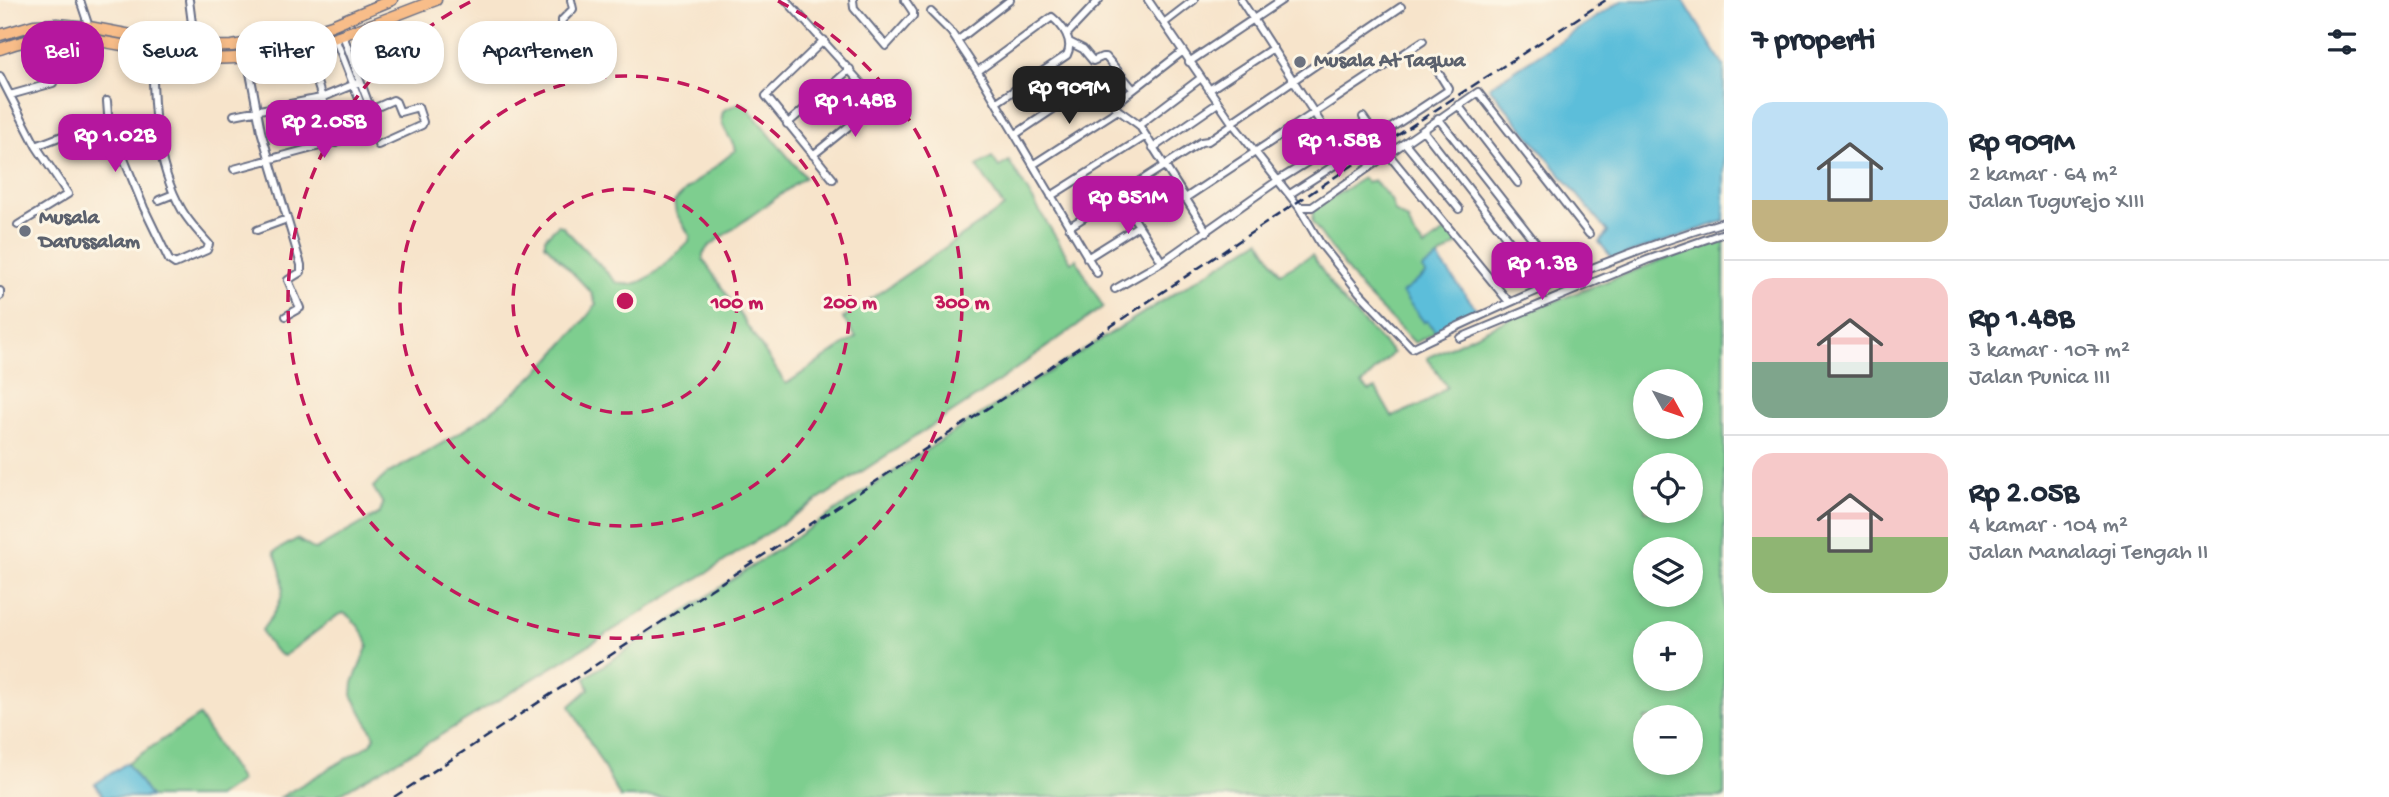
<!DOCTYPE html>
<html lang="id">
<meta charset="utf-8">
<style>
body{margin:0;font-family:"Gochi Hand",sans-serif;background:#f2f2f3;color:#1f2937;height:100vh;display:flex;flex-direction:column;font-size:26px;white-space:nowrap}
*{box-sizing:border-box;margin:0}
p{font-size:23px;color:#747a83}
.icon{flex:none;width:38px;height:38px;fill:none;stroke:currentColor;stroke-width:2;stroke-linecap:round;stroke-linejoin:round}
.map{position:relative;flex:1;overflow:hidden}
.sheet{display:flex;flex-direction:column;background:#fff;width:665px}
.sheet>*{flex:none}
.banner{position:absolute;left:21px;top:21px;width:665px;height:63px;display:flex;gap:14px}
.needle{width:46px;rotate:130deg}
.fabs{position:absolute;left:1633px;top:369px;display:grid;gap:14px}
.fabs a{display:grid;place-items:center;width:70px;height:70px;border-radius:50%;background:#fff;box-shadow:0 4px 10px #0003;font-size:35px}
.price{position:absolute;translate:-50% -60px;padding:0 16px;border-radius:14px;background:#b5179e;color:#fff;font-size:23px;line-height:46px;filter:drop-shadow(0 2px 4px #0008)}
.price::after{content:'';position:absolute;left:50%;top:42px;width:21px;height:16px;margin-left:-10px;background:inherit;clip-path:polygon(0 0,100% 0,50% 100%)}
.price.selected{background:#222;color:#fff}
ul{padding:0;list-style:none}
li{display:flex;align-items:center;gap:21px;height:175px;padding:0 28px}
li+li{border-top:2px solid #e0e1e3}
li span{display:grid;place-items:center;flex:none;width:196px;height:140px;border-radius:21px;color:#555}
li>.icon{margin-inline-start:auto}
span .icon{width:84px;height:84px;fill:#fffc;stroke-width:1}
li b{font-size:30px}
h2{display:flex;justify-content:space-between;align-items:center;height:84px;padding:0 28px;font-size:30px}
.chip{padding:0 24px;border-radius:28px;background:#fff;box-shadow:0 4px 10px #0003;font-size:24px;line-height:63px}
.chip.selected{background:#b5179e;color:#fff}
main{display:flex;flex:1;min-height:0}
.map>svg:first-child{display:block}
.green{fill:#7ece8f;stroke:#4c7e76;stroke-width:2;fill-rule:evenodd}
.water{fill:#5bbeda;stroke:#3b769c;stroke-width:2}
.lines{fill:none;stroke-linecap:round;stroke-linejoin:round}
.minor-casing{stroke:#686e84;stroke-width:10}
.trunk-casing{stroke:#686e84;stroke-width:13}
.minor{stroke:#fff;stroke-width:6}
.trunk{stroke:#f8bd89;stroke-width:10}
.rail{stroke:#1b2f5e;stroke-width:2.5;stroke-dasharray:10 5;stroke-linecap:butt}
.ring{fill:none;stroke:#c2185b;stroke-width:3.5;stroke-dasharray:12 9}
.worship-dot{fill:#6b7280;stroke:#fcf5e5;stroke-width:2.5}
.labels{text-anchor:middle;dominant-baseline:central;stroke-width:6;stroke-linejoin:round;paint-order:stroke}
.worship-label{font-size:21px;font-weight:bold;fill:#5b616d;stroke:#fcf5e5;text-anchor:start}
.centre{fill:#c2185b;stroke:#fcf5e5;stroke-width:3.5}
.ring-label{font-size:21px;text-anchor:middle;font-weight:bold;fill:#c2185b;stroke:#fcf5e5;stroke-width:6;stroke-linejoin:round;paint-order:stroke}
</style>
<main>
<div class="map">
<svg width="1724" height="797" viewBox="0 0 1724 797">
<rect width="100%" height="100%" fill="#fcf5e5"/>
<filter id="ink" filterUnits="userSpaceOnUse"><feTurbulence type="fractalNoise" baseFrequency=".0143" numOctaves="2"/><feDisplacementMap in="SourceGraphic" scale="14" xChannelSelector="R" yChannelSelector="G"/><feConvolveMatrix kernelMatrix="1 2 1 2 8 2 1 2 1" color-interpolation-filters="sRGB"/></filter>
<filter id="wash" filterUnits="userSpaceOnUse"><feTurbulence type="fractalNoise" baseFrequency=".00686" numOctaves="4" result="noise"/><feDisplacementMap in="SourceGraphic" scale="28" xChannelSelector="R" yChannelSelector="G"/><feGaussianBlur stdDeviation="1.57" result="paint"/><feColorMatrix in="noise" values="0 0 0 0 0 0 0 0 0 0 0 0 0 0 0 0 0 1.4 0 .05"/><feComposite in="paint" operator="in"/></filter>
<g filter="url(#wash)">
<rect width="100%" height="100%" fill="#f7e4cb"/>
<!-- green -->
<path class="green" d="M739,103L745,105L805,177L708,247L703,254V259L786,384L856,337L843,318L1004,207L977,166L992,157L999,167L1009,161L1071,262L1076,259L1103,307L982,393L708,572L423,746L334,797H281L371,744L375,737L352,695L353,683L368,645C365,633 354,619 344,613L338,615L284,656C275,653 264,639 262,630C285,599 289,588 274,552L297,539L315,550L380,513L383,504L373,487L387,474C457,437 514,403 566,341C576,329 589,317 596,304L591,292L545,244V238L558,225L562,226L616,282C643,294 670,258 689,242L690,236L676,213L674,202L686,190L736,150C731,136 716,124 724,110Z
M1363,178L1367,183L1374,180L1391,200L1395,212L1408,220L1413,233L1424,247L1447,230L1458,244L1423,268L1426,274L1424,322L1427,320L1436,332L1415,343L1362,290L1312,222L1313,210Z
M1724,236V797H620L570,706L589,689L585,678L967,423L1260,240L1280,273L1312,255L1340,298L1393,353L1362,384L1369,391L1376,389L1392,417L1427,402L1447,387L1427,358L1509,319ZM1645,382H1690V427H1645ZM1645,466H1690V511H1645ZM1645,550H1690V595H1645ZM1645,634H1690V679H1645ZM1645,718H1690V763H1645Z
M199,716L241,781L217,797H150L127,763Z"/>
<!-- water -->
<path class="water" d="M1623,0H1683L1724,66V221L1613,259L1599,242L1608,232L1489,87Z
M1438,258L1477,310L1436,332L1427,321L1424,322L1402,293L1426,274L1422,269Z
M127,763L150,797H104L95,784Z"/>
</g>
<g filter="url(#ink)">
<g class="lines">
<defs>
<path id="minor" d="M80,0L89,27
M189,0L195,47
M571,0L573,9L562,20V26L582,55
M786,0L888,113
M853,0L854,8L886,46L913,16V12L905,0
M1148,0L1233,124L1299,207L1320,243L1359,292L1412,348C1514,299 1616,254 1724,222
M931,12L951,32L981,77L1097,273
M1164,23L1194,0
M1067,34L1099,0
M343,35L371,110
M824,40L766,96L833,179
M957,41L1010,0
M1069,42L1083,49L1093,61L1102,57H1106L1133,89
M306,47L336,143
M247,57L261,131L301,265V272L288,280L300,308L286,316
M1189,62L1282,0
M978,71L1052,17C1063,26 1074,41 1067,55L997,102
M0,76L36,146L68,194L18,225
M1209,90L1273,48
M10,95L53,83
M107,101L109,128
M1115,104L1182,52
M1458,105L1518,183
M364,113L393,100L396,102L400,112L418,107L423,122L422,125L378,145
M234,115L321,98L360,82
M1363,117L1377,137
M1438,118L1564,279
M1232,122L1401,7
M787,124L850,69
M1139,125L1201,78
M1423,130L1544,286
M1016,134L1089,85L1097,83L1118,110L1139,125L1207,232
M1405,143L1459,209
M36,146L80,129L109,128L113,132L144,208L169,260L175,264L207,250L209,244C199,233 189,222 182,210C155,163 152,103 153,51
M119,146L157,132
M1153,148L1218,103
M813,155L879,102
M1389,155L1509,302
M1341,161L1447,91L1448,88L1435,67
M1034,164L1118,110
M234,169L372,132L335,38
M1290,194L1341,161L1332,149
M1119,195L1162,262
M1051,196L1146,136
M1184,199L1423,41
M159,200L174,194
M1299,207H1312L1478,92L1589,234
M1069,227L1201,142L1208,141L1233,124
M257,230L287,219
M1087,258L1138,226
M1115,289L1162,262L1277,181L1335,145L1241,0
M0,291V296
M1460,338L1647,260L1724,233"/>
<path id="trunk" d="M0,35L34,25L57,24L89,27L195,47L232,46L306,33L332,25L392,0
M0,49C21,41 39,37 61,36C109,40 156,54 204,58C285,63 361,28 436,0"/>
</defs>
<!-- minor casing -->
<use href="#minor" class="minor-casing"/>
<!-- trunk casing -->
<use href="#trunk" class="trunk-casing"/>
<!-- minor -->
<use href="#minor" class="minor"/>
<!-- trunk -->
<use href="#trunk" class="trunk"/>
<!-- rail -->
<path class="rail" d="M394,797L1017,389L1443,105L1606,0"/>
</g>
</g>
<!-- distance rings -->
<g class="ring">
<circle cx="625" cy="301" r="112"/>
<circle cx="625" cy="301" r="225"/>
<path d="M778 1A337 337 0 1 1 472 1"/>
</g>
<!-- markers -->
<g class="worship-dot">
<circle cx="1300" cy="62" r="7"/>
<circle cx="25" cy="231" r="7"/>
</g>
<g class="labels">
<!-- worship labels -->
<g class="worship-label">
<text x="1314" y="62">Musala At Taqwa</text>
<text x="39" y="219">Musala<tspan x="39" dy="24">Darussalam</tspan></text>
</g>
</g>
<circle cx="625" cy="301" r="10" class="centre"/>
<g class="ring-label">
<text x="737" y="308">100 m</text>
<text x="850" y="308">200 m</text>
<text x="962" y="308">300 m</text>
</g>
</svg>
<div class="fabs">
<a><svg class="needle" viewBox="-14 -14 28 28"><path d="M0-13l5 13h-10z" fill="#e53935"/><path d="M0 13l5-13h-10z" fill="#747a83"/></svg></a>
<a><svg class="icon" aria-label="locate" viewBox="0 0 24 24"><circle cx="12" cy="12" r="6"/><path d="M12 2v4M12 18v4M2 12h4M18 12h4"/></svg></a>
<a><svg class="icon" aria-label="layers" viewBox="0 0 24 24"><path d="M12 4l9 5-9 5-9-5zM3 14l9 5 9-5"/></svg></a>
<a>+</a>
<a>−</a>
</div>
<b class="price selected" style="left:1069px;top:126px">Rp 909M</b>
<b class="price" style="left:855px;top:139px">Rp 1.48B</b>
<b class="price" style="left:324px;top:160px">Rp 2.05B</b>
<b class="price" style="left:115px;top:174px">Rp 1.02B</b>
<b class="price" style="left:1339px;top:179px">Rp 1.58B</b>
<b class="price" style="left:1128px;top:236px">Rp 851M</b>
<b class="price" style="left:1542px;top:302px">Rp 1.3B</b>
<div class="banner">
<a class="chip selected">Beli</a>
<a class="chip">Sewa</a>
<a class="chip">Filter</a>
<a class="chip">Baru</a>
<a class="chip">Apartemen</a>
</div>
</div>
<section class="sheet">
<h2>7 properti<svg class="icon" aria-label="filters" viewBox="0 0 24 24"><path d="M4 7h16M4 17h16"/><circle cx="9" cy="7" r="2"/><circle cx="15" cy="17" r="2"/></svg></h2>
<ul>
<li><span style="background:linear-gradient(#bfe0f5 70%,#c2b280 0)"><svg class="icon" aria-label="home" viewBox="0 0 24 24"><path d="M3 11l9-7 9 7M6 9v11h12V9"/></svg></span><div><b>Rp 909M</b><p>2 kamar · 64 m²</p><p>Jalan Tugurejo XIII</p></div></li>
<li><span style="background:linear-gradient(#f6c9c9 60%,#7fa58c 0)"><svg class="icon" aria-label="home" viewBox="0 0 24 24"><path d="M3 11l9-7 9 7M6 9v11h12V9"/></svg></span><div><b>Rp 1.48B</b><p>3 kamar · 107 m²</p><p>Jalan Punica III</p></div></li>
<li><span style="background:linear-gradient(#f6c9c9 60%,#8fb573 0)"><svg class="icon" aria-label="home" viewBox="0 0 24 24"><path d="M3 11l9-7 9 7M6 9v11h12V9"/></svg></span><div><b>Rp 2.05B</b><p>4 kamar · 104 m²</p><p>Jalan Manalagi Tengah II</p></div></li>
</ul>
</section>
</main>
